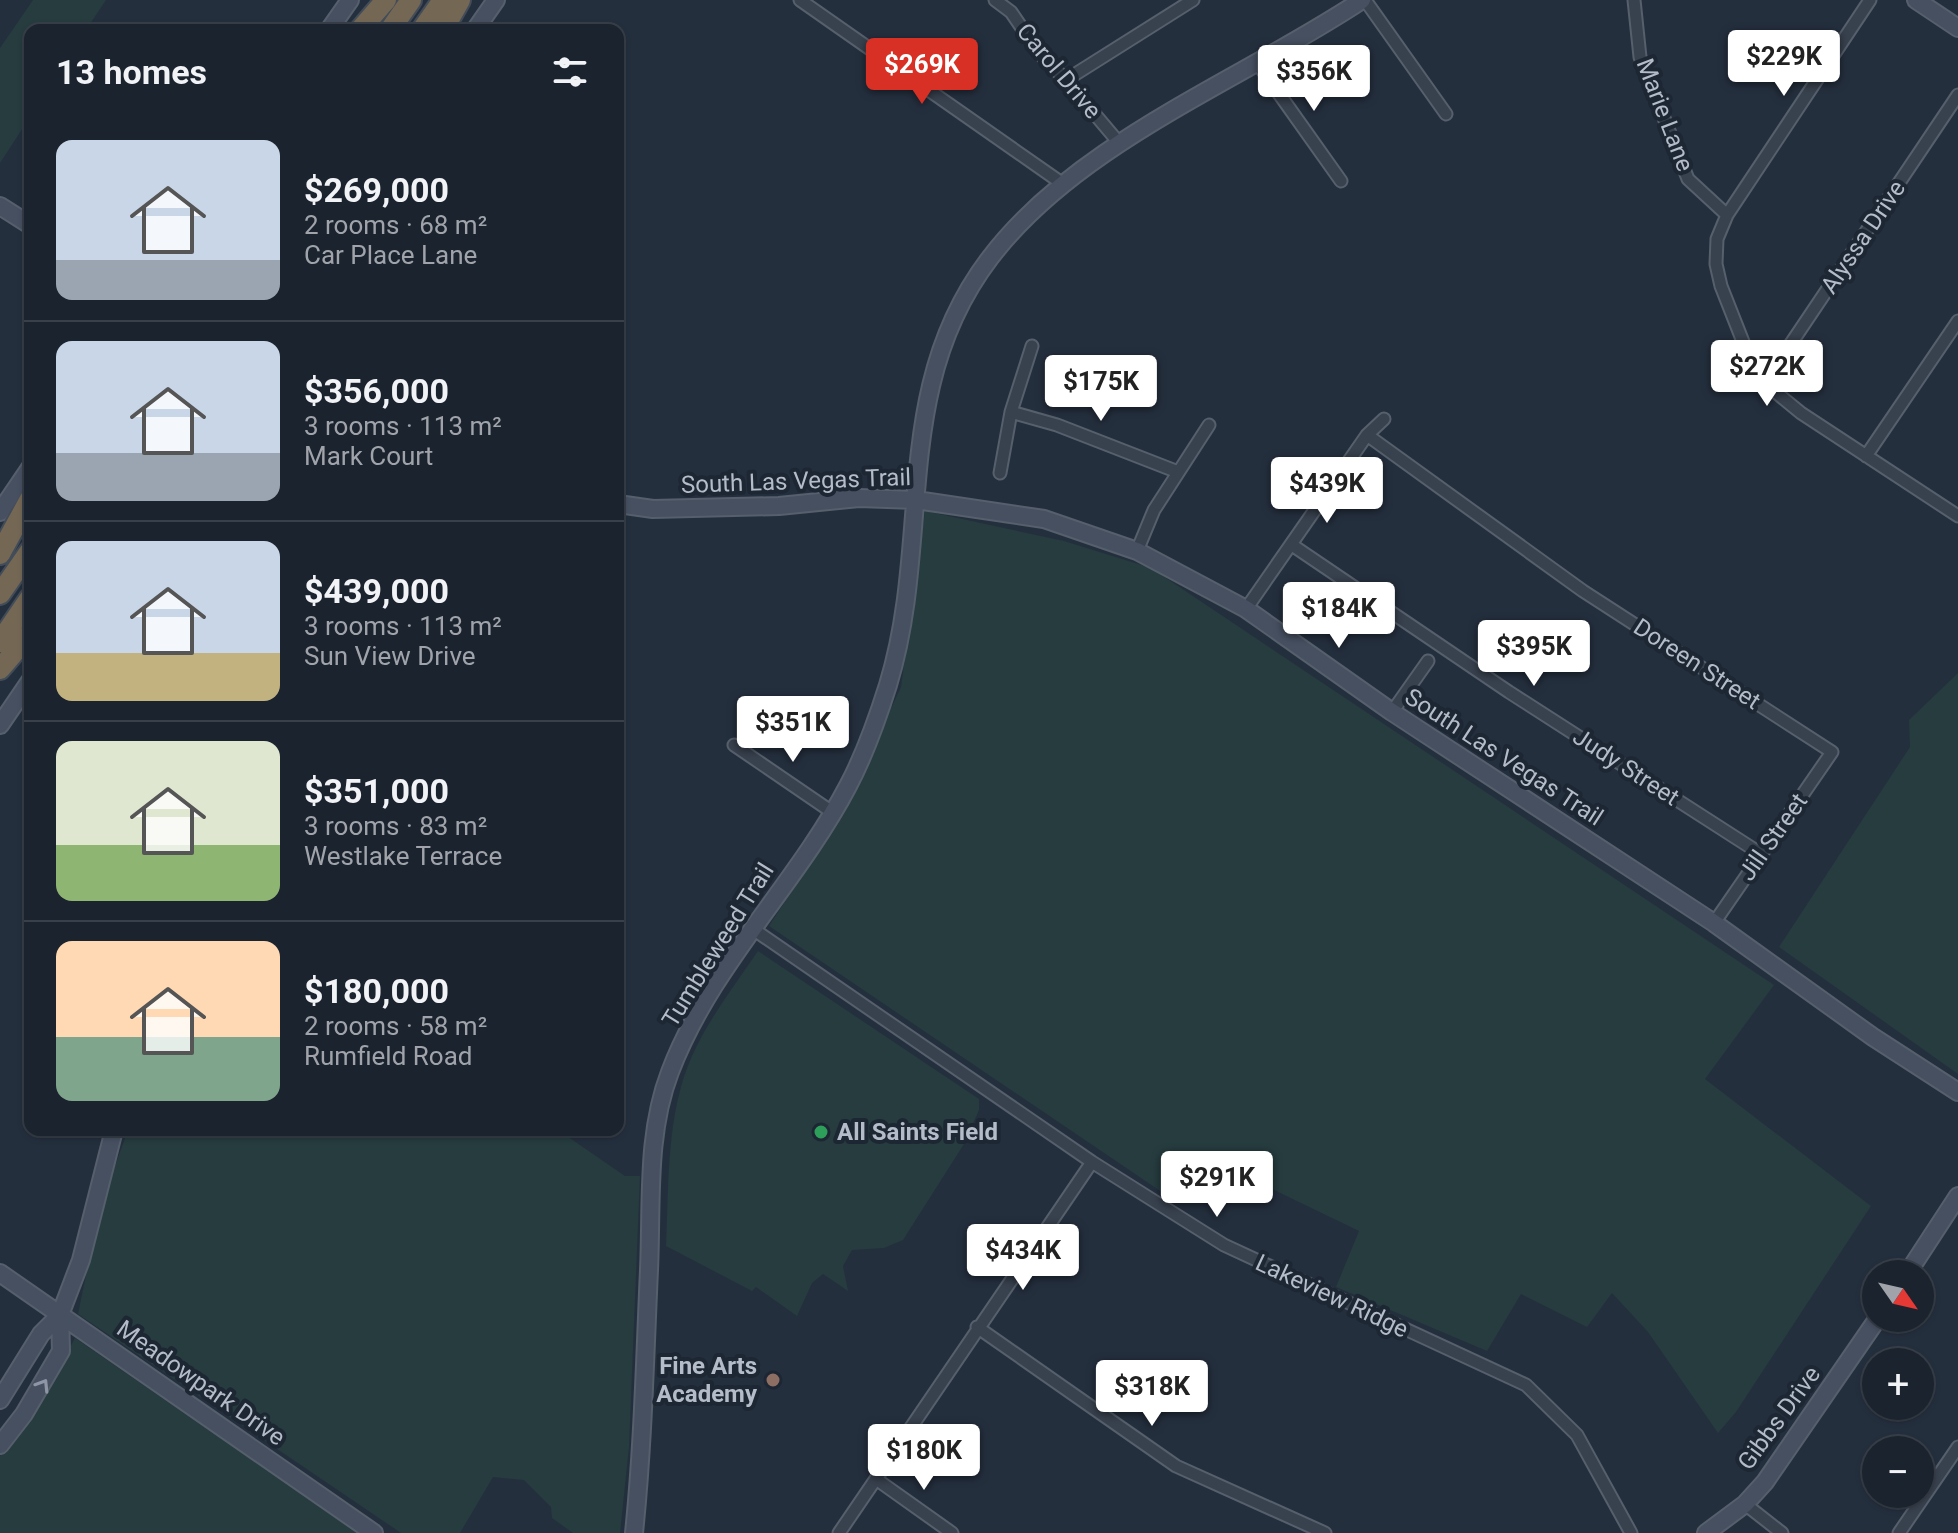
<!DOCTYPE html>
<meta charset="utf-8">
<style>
body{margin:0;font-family:Roboto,sans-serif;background:#282f3a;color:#f1f3f6;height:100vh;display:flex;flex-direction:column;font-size:30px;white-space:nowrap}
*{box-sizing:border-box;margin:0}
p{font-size:26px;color:#a0a4aa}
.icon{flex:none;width:44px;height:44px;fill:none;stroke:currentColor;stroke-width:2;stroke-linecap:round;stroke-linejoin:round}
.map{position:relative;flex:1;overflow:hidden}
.side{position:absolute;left:24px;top:24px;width:600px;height:1112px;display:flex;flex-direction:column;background:#1b232e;border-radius:16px;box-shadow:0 2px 6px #0004,0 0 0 2px #39404a}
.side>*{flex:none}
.needle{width:52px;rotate:124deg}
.buttons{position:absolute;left:1862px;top:1260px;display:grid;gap:16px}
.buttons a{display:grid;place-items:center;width:72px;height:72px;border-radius:50%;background:#1b232e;box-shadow:0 2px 6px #0004,0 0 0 2px #39404a;font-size:40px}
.price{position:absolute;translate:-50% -68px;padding:0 18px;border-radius:8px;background:#fff;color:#222;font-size:26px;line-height:52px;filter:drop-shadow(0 2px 4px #0008)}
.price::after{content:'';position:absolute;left:50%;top:48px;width:24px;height:18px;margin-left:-12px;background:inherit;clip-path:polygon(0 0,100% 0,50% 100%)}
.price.active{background:#d93025;color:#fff}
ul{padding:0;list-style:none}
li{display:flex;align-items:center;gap:24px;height:200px;padding:0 32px}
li+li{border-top:2px solid #39404a}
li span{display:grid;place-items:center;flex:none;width:224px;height:160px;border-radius:16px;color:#555}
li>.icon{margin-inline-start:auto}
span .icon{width:96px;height:96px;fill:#fffc;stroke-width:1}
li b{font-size:34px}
h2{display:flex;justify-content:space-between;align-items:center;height:96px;padding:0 32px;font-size:34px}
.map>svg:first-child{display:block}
.green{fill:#263c3f}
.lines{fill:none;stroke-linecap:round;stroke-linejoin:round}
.street-casing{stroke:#565f6c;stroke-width:15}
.secondary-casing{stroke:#565f6c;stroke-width:20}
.highway-casing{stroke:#434c59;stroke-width:24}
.street{stroke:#38414e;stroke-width:11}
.secondary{stroke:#465061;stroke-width:16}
.highway{stroke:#746855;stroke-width:20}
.oneway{stroke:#8e96a5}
.leisure-dot{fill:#2e9e5b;stroke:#1d2633;stroke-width:3}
.education-dot{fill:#8d6e63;stroke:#1d2633;stroke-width:3}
.labels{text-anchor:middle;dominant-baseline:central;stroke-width:8;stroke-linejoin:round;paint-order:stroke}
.street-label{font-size:24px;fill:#b4bcc9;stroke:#1d2633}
.poi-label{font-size:24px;font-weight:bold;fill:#b4bcc9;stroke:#1d2633;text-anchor:start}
</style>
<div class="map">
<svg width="1958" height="1533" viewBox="0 0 1958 1533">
<rect width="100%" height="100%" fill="#242f3e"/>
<!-- green -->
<path class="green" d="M33,0H106L86,30H30V117L0,163V48Z
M925,511L1064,541L1151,568L1774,985L1705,1079L1871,1206L1736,1412L1718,1433L1648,1332L1612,1293L1587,1327L1521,1294L1487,1351L1336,1287L1359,1231L1198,1153L1172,1199L769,926L840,817L901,687Z
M1958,673V1074L1779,947L1910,747L1909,720Z
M758,951L979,1099V1110L964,1144L903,1240L884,1248L852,1250L843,1266L848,1291L823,1274L812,1283L797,1316L756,1287L752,1291L666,1246C669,1183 666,1114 692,1056C709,1018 735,985 758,951Z
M128,1130H558L625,1176H640L629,1447L620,1533H573L552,1518L551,1507L524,1480L493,1477L460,1533H401L78,1314L100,1207Z
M75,1338L358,1533H0V1456L37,1407Z"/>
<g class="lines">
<defs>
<path id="street" d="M800,0L1063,184
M995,0L1011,12L1039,53L1066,80L1120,144
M1365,0L1446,114
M1634,0L1640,57L1688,179L1727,215
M1870,0L1727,215L1717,239L1716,264L1721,286L1749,357L1773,390L1801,413L1958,516
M1258,64L1341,181
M1066,80L1193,0
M1759,371L1790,345L1958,95
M1011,412L1057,425L1178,472
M1367,435L1583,591L1832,752L1714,923
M1866,456L1958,321
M1000,473L1011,412L1032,346
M1292,545L1509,692L1761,854
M1137,551L1154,510L1209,425
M1246,609L1367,435L1384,419
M1392,712L1428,661
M734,745L832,812
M753,929L1092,1162L1224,1245L1526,1385L1577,1435L1631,1533
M977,1327L1176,1466L1325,1533
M876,1479L952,1533
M1745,1504L1782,1533
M839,1533L1092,1162
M1899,1533L1958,1447"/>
<path id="secondary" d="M1916,0L1958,28
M329,30L350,0
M475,30L496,0
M0,206L30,225
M618,504L653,509L779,506L859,498L916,500L1044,519L1137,551L1246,609L1392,712L1714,923L1873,1037L1958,1092
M0,512L30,468
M0,725L30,681
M0,1273L374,1533
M1907,1274L1958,1196
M0,1400L41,1334L60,1315
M0,1445L24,1414L61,1351L60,1315L81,1260L114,1130
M634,1533C643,1446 645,1357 649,1270C652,1204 646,1134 670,1072C710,966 796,885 848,786C865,754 877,720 888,685C933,538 890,389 990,258C1078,142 1242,80 1362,0
M1706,1533L1745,1504L1765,1482L1878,1318"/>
<path id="highway" d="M360,30L386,0
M390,30L411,0
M422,30L443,0
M443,30L460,0
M0,554L30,499
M0,594L30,551
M0,642L30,598
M0,669L30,634"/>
</defs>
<!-- street casing -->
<use href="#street" class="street-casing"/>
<!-- secondary casing -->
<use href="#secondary" class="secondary-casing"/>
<!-- highway casing -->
<use href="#highway" class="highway-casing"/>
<!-- street -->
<use href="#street" class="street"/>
<!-- secondary -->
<use href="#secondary" class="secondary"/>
<!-- highway -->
<use href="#highway" class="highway"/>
</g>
<!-- one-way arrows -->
<defs><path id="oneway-chevron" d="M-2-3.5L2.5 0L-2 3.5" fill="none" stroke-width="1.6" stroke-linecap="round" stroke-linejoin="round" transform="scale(2)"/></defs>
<use class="oneway" href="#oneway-chevron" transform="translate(43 1385) rotate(-58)"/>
<!-- markers -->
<circle class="leisure-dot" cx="821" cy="1132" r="8"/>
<circle class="education-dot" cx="773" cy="1380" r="8"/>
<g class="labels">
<!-- street labels -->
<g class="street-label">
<text transform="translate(1059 71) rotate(50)">Carol Drive</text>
<text transform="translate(1665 115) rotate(69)">Marie Lane</text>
<text transform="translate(1863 237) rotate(-56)">Alyssa Drive</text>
<text transform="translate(796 481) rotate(-2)">South Las Vegas Trail</text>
<text transform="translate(1697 664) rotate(33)">Doreen Street</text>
<text transform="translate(1504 757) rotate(33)">South Las Vegas Trail</text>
<text transform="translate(1626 767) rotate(33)">Judy Street</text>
<text transform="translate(1773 837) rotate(-55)">Jill Street</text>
<text transform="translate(718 945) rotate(-58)">Tumbleweed Trail</text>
<text transform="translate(1332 1296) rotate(25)">Lakeview Ridge</text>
<text transform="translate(201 1383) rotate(35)">Meadowpark Drive</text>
<text transform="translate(1779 1418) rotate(-54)">Gibbs Drive</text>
</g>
<!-- poi labels -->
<g class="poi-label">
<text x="837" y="1132">All Saints Field</text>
<text x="757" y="1366" text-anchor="end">Fine Arts<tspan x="757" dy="28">Academy</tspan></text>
</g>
</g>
</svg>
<div class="buttons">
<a><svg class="needle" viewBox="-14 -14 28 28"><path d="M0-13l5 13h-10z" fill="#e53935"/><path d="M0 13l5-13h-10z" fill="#a0a4aa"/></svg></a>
<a>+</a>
<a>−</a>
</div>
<b class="price" style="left:1784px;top:98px">$229K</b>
<b class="price active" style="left:922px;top:106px">$269K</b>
<b class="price" style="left:1314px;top:113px">$356K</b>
<b class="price" style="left:1767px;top:408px">$272K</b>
<b class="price" style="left:1101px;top:423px">$175K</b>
<b class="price" style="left:1327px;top:525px">$439K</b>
<b class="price" style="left:1339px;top:650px">$184K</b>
<b class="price" style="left:1534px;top:688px">$395K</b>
<b class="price" style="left:793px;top:764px">$351K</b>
<b class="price" style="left:1217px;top:1219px">$291K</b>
<b class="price" style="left:1023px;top:1292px">$434K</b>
<b class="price" style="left:1152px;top:1428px">$318K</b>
<b class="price" style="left:924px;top:1492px">$180K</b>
<section class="side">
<h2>13 homes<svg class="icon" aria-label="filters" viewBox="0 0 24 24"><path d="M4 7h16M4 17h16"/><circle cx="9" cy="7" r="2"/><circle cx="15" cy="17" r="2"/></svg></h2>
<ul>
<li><span style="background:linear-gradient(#c9d6e8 75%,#9aa5b1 0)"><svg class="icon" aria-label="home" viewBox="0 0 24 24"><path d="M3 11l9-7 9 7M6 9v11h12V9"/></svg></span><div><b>$269,000</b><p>2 rooms · 68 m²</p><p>Car Place Lane</p></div></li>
<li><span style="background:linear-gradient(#c9d6e8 70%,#9aa5b1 0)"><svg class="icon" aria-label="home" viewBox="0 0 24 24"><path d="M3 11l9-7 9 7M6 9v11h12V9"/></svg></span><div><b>$356,000</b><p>3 rooms · 113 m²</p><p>Mark Court</p></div></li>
<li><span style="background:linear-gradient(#c9d6e8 70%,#c2b280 0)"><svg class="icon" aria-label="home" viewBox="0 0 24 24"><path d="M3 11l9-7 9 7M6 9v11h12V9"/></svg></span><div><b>$439,000</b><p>3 rooms · 113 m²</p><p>Sun View Drive</p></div></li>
<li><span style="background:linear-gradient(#dfe7d0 65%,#8fb573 0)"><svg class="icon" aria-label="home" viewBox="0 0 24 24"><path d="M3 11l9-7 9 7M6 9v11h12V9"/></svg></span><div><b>$351,000</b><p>3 rooms · 83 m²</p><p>Westlake Terrace</p></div></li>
<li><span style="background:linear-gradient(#ffd9b3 60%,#7fa58c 0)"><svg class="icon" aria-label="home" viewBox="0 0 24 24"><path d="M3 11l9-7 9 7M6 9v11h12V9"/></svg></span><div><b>$180,000</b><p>2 rooms · 58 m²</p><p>Rumfield Road</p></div></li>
</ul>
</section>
</div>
